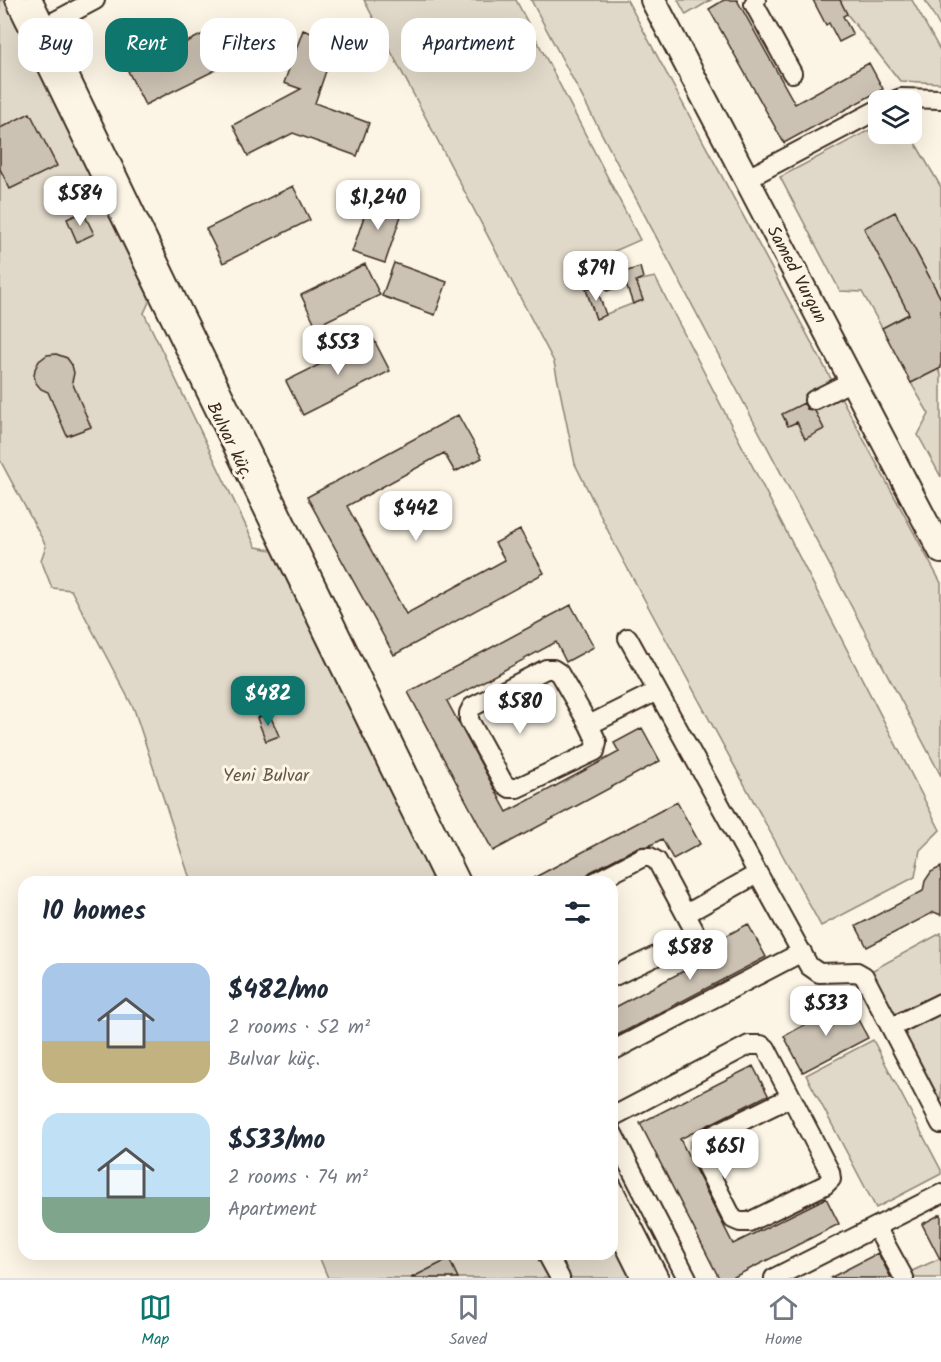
<!DOCTYPE html>
<meta charset="utf-8">
<style>
body{margin:0;font-family:Kalam,sans-serif;background:#f2f2f3;color:#1f2937;height:100vh;display:flex;flex-direction:column;font-size:22px;white-space:nowrap}
*{box-sizing:border-box;margin:0}
p{font-size:20px;color:#747a83}
.icon{flex:none;width:33px;height:33px;fill:none;stroke:currentColor;stroke-width:2;stroke-linecap:round;stroke-linejoin:round}
.map{position:relative;flex:1;overflow:hidden}
.drawer{position:absolute;left:18px;top:876px;width:600px;height:384px;display:flex;flex-direction:column;background:#fff;border-radius:18px;box-shadow:0 6px 24px #0002}
.drawer>*{flex:none}
.top-card{position:absolute;left:18px;top:18px;width:600px;height:54px;display:flex;gap:12px}
.fabs{position:absolute;left:868px;top:90px;display:grid;gap:12px}
.fabs a{display:grid;place-items:center;width:54px;height:54px;border-radius:12px;background:#fff;box-shadow:0 6px 24px #0002;font-size:30px}
.price{position:absolute;translate:-50% -51px;padding:0 14px;border-radius:12px;background:#fff;color:#222;font-size:20px;line-height:39px;filter:drop-shadow(0 2px 3px #0008)}
.price::after{content:'';position:absolute;left:50%;top:36px;width:18px;height:14px;margin-left:-9px;background:inherit;clip-path:polygon(0 0,100% 0,50% 100%)}
.price.active{background:#0f766e;color:#fff}
ul{padding:0;list-style:none}
li{display:flex;align-items:center;gap:18px;height:150px;padding:0 24px}
li span{display:grid;place-items:center;flex:none;width:168px;height:120px;border-radius:18px;color:#555}
li>.icon{margin-inline-start:auto}
span .icon{width:72px;height:72px;fill:#fffc;stroke-width:1}
li b{font-size:26px}
h2{display:flex;justify-content:space-between;align-items:center;height:72px;padding:0 24px;font-size:26px}
.chip{padding:0 21px;border-radius:18px;background:#fff;box-shadow:0 6px 24px #0002;font-size:21px;line-height:54px}
.chip.active{background:#0f766e;color:#fff}
.tabs{display:flex;justify-content:space-around;align-items:center;height:84px;border-top:2px solid #e0e1e3;background:#fff;font-size:16px;color:#747a83}
.tabs a{display:grid;justify-items:center;gap:3px}
.tabs .active{color:#0f766e}
.map>svg:first-child{display:block}
.green{fill:#e0d8c8;stroke:#8e8173;stroke-width:1.5;fill-rule:evenodd}
.building{fill:#ccc2b3;stroke:#3b2a1e;stroke-width:1.5}
.lines{fill:none;stroke-linecap:round;stroke-linejoin:round}
.minor-casing{stroke:#3b2a1e;stroke-width:22}
.major-casing{stroke:#3b2a1e;stroke-width:28}
.minor{stroke:#fcf5e5;stroke-width:18}
.major{stroke:#fcf5e5;stroke-width:24}
.labels{text-anchor:middle;dominant-baseline:central;stroke-width:6;stroke-linejoin:round;paint-order:stroke}
.street-label{font-size:18px;fill:#3b2a1e;stroke:#fcf5e5}
.park-label{font-size:18px;fill:#645648;stroke:#fcf5e5}
</style>
<div class="map">
<svg width="941" height="1278" viewBox="0 0 941 1278">
<rect width="100%" height="100%" fill="#fcf5e5"/>
<filter id="ink" filterUnits="userSpaceOnUse"><feTurbulence type="fractalNoise" baseFrequency=".0167" numOctaves="2"/><feDisplacementMap in="SourceGraphic" scale="12" xChannelSelector="R" yChannelSelector="G"/><feConvolveMatrix kernelMatrix="1 2 1 2 8 2 1 2 1" color-interpolation-filters="sRGB"/></filter>
<g filter="url(#ink)">
<!-- green -->
<path class="green" d="M0,0H5L150,300L144,313L256,547L272,550L434,882H191L134,709L71,590L52,588L41,560L46,546L0,460Z
M364,0H516L640,240L578,267L596,318L642,300L636,281L655,277L940,830L920,850L915,877L821,926L616,547L575,464L554,362ZM475,26L451,53L445,40Z
M531,0H627L941,583V776Z
M678,0H711L686,15Z
M840,0H912L941,52V83L900,81L847,14Z
M925,0H941V29Z
M879,125V134H910L941,187V299L895,212L909,314L882,328L862,292L840,291L780,177Z
M938,369L941,374V477L918,435L929,414L911,383Z
M941,933V1105L871,971Z
M873,1040L941,1170V1174L876,1208L806,1075Z
M612,1240L631,1278H328L318,1254H612Z
M941,1258V1278H915L912,1271Z"/>
<!-- building -->
<path class="building" d="M724,0H737L795,104L869,63L883,89L784,143L709,9Z
M813,0H840L847,14L843,16L853,35L839,42L829,23L826,25Z
M215,28L232,62L145,105L128,71Z
M303,30L336,42L315,103L369,123L357,156L293,133L248,156L233,125L301,89L284,83Z
M30,113L57,166L10,189L0,169V128Z
M293,186L310,220L223,263L206,229Z
M370,199L403,210L385,263L352,252Z
M83,212L94,234L77,242L67,219Z
M895,212L941,299V368L911,383L882,328L909,314L864,228Z
M394,263L447,282L435,315L382,296Z
M365,264L380,295L316,326L301,295Z
M640,267L643,278L636,281L643,300L633,304L626,284L607,291L603,279Z
M596,286L606,315L596,319L586,289Z
M373,338L390,371L303,415L286,381Z
M56,354L67,358L72,365L74,373L72,382L91,427L67,436L48,392L41,389L36,383L34,376L35,369L39,361L47,355Z
M804,403L807,409L815,411L824,429L805,439L797,422L788,426L782,414Z
M458,415L482,458L455,472L444,453L347,506L406,614L505,560L495,543L520,530L544,573L394,655L307,497Z
M571,605L594,647L566,662L556,642L447,701L507,812L619,752L614,743L642,728L660,761L493,851L408,692Z
M269,713L279,736L266,741L257,718Z
M677,802L700,844L673,859L662,839L649,846L638,847L590,872L581,882H526Z
M941,867V915L934,912L867,947L856,926L923,891L925,881L931,872Z
M748,924L766,957L612,1038V1009L725,949L720,939Z
M848,1001L868,1038L803,1072L784,1036Z
M753,1066L768,1095L680,1139L733,1244L826,1198L839,1224L732,1278H719L640,1123Z
M941,1214V1261L922,1224Z
M878,1253L891,1278H830Z
M449,1259L458,1278H411Z"/>
<g class="lines">
<defs>
<path id="minor" d="M15,0L445,882
M33,0L180,306L461,882
M756,0L754,4L792,73
M46,26L95,0
M896,100L901,98L941,99
M746,179L879,109
M814,400L852,381
M628,638L809,966L819,973L857,972L864,976L941,1124
M589,725L559,673L553,669H546L472,707L469,713V720L504,784L510,788H517L595,751L597,742L589,725L657,691
M595,882L643,857H650L657,861L694,930L692,939L612,977
M686,914L757,874
M892,1027L941,1003
M612,1051L802,952
M612,1117L749,1045H761L766,1048L830,1172L831,1179L825,1185L749,1222H740L733,1219L700,1154V1146L705,1139L791,1097
M612,1132L687,1278
M612,1186L659,1278
M612,1220L641,1278
M876,1227L904,1278
M547,1254L560,1278
M774,1278L941,1194"/>
<path id="major" d="M653,0L941,551"/>
</defs>
<!-- minor casing -->
<use href="#minor" class="minor-casing"/>
<!-- major casing -->
<use href="#major" class="major-casing"/>
<!-- minor -->
<use href="#minor" class="minor"/>
<!-- major -->
<use href="#major" class="major"/>
</g>
</g>
<g class="labels">
<!-- street labels -->
<g class="street-label">
<text transform="translate(796 275) rotate(62)">Samed Vurgun</text>
<text transform="translate(229 441) rotate(64)">Bulvar küç.</text>
</g>
<!-- park labels -->
<g class="park-label">
<text x="266" y="776">Yeni Bulvar</text>
</g>
</g>
</svg>
<div class="fabs">
<a><svg class="icon" aria-label="layers" viewBox="0 0 24 24"><path d="M12 4l9 5-9 5-9-5zM3 14l9 5 9-5"/></svg></a>
</div>
<b class="price" style="left:80px;top:227px">$584</b>
<b class="price" style="left:378px;top:231px">$1,240</b>
<b class="price" style="left:596px;top:302px">$791</b>
<b class="price" style="left:338px;top:376px">$553</b>
<b class="price" style="left:416px;top:542px">$442</b>
<b class="price active" style="left:268px;top:727px">$482</b>
<b class="price" style="left:520px;top:735px">$580</b>
<b class="price" style="left:690px;top:981px">$588</b>
<b class="price" style="left:826px;top:1037px">$533</b>
<b class="price" style="left:725px;top:1180px">$651</b>
<div class="top-card">
<a class="chip">Buy</a>
<a class="chip active">Rent</a>
<a class="chip">Filters</a>
<a class="chip">New</a>
<a class="chip">Apartment</a>
</div>
<section class="drawer">
<h2>10 homes<svg class="icon" aria-label="filters" viewBox="0 0 24 24"><path d="M4 7h16M4 17h16"/><circle cx="9" cy="7" r="2"/><circle cx="15" cy="17" r="2"/></svg></h2>
<ul>
<li><span style="background:linear-gradient(#a9c7e8 65%,#c2b280 0)"><svg class="icon" aria-label="home" viewBox="0 0 24 24"><path d="M3 11l9-7 9 7M6 9v11h12V9"/></svg></span><div><b>$482/mo</b><p>2 rooms · 52 m²</p><p>Bulvar küç.</p></div></li>
<li><span style="background:linear-gradient(#bfe0f5 70%,#7fa58c 0)"><svg class="icon" aria-label="home" viewBox="0 0 24 24"><path d="M3 11l9-7 9 7M6 9v11h12V9"/></svg></span><div><b>$533/mo</b><p>2 rooms · 74 m²</p><p>Apartment</p></div></li>
</ul>
</section>
</div>
<nav class="tabs">
<a class="active"><svg class="icon" aria-label="map" viewBox="0 0 24 24"><path d="M3 6l6-2 6 2 6-2v14l-6 2-6-2-6 2zM9 4v14M15 6v14"/></svg>Map</a>
<a><svg class="icon" aria-label="saved" viewBox="0 0 24 24"><path d="M7 4h10v16l-5-4-5 4z"/></svg>Saved</a>
<a><svg class="icon" aria-label="home" viewBox="0 0 24 24"><path d="M3 11l9-7 9 7M6 9v11h12V9"/></svg>Home</a>
</nav>
